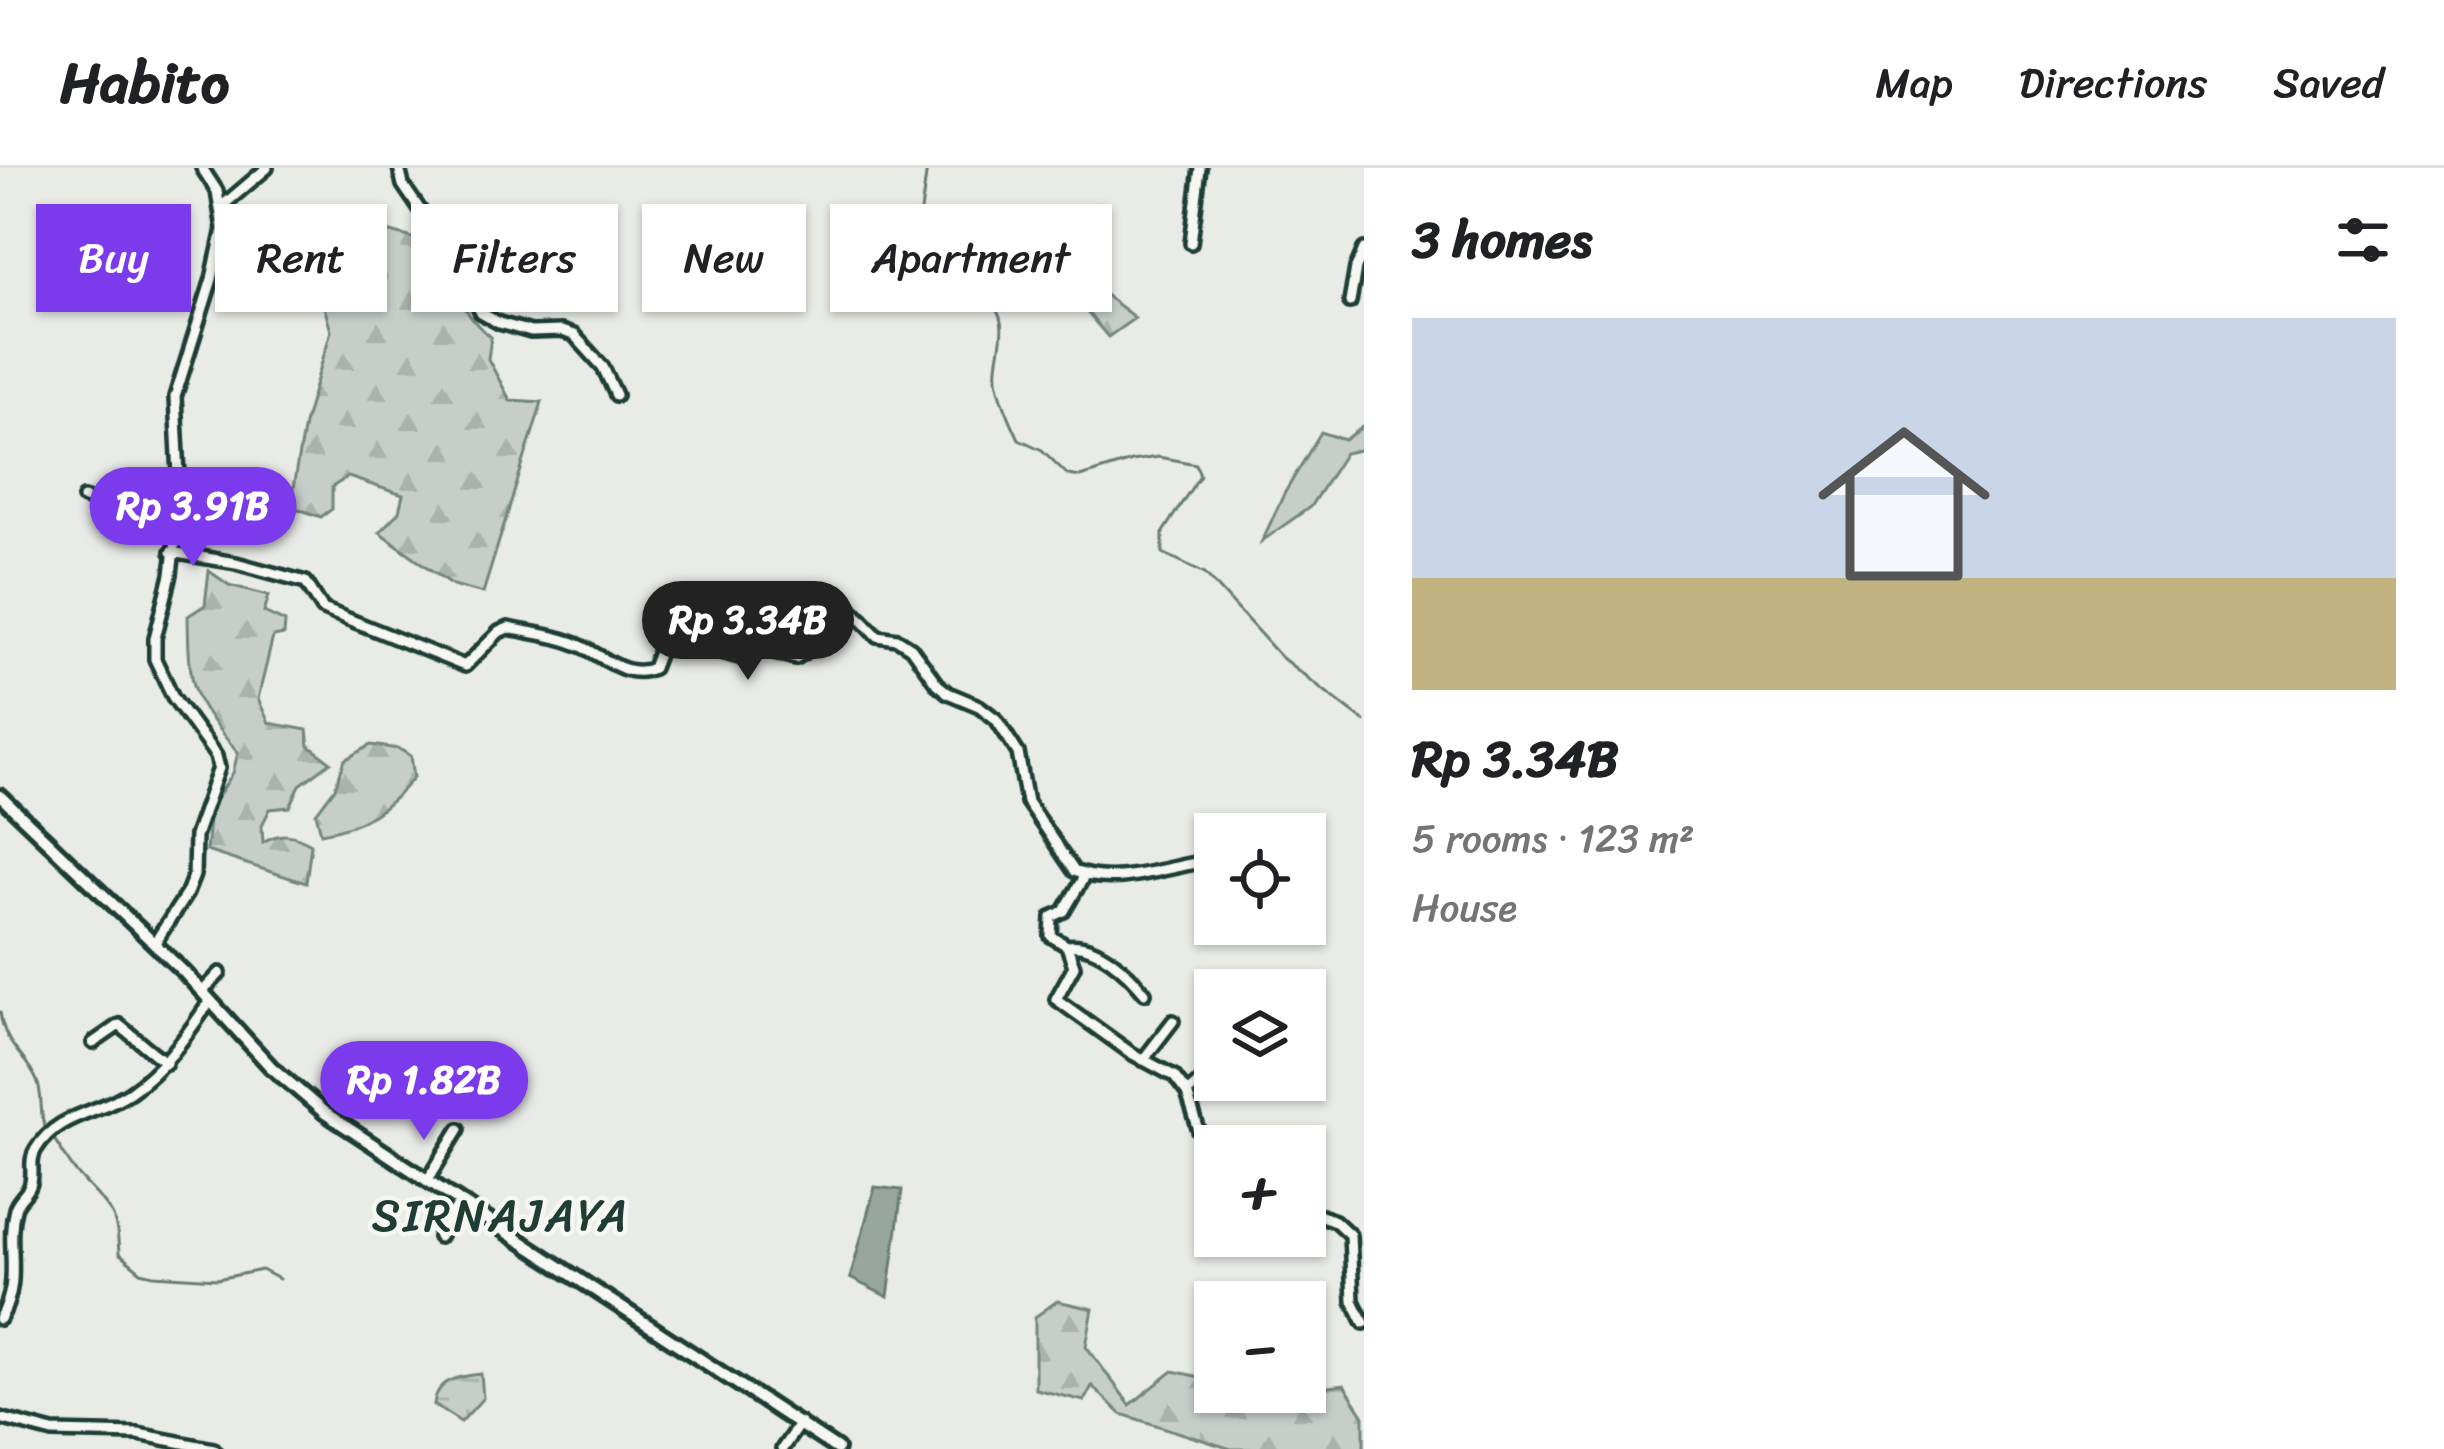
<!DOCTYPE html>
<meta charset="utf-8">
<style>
body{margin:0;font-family:Sriracha,sans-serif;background:#f6f6f6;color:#202124;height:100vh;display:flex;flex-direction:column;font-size:45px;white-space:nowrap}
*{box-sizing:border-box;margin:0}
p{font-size:39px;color:#757577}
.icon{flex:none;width:66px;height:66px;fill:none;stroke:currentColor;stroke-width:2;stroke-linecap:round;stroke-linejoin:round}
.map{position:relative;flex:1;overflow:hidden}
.panel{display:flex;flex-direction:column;background:#fff;width:1080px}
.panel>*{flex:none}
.guide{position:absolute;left:36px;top:36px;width:1140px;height:108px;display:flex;gap:24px}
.tools{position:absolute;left:1194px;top:645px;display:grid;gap:24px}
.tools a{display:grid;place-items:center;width:132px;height:132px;border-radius:0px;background:#fff;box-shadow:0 3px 9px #0004;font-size:60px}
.price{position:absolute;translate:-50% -102px;padding:0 27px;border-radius:42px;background:#7c3aed;color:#fff;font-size:39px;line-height:78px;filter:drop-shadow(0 3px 6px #0008)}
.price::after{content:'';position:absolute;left:50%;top:72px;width:36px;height:27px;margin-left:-18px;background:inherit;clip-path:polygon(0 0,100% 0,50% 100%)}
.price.selected{background:#222;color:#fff}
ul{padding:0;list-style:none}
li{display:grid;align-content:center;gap:24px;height:636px;padding:0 48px}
li span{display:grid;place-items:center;height:372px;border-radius:0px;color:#555}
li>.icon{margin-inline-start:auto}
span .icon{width:216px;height:216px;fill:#fffc;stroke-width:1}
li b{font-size:51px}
h2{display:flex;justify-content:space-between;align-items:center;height:144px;padding:0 48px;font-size:51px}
.tag{padding:0 42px;border-radius:0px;background:#fff;box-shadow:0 3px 9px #0004;font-size:42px;line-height:108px}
.tag.selected{background:#7c3aed;color:#fff}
header{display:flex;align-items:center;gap:72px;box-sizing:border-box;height:168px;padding:0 60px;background:#fff;border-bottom:3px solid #e0e0e0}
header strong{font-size:57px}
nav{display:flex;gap:66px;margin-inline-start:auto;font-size:42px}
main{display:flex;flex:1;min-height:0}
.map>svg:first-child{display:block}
.green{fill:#c7cec9;stroke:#73867e;stroke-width:3}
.forest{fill:url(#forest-firs);stroke:#73867e;stroke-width:3}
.wetland{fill:url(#wetland-marsh);stroke:#73867e;stroke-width:3}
.water{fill:#99a6a0;stroke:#687c75;stroke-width:3}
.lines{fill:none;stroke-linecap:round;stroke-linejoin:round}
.stream{stroke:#687c75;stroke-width:3}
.minor-casing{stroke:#1f3d34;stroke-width:18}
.tertiary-casing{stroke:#1f3d34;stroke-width:20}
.minor{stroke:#f6f6f2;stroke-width:9}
.tertiary{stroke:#f6f6f2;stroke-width:10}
.labels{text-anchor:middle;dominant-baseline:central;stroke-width:9;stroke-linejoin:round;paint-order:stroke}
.quarter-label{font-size:45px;letter-spacing:3px;fill:#1f3d34;stroke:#f6f6f2}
</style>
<header>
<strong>Habito</strong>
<nav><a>Map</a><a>Directions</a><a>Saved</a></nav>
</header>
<main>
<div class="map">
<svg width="1364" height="1281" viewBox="0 0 1364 1281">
<defs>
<pattern id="forest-firs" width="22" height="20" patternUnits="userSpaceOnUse" patternTransform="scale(3)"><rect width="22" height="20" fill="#c7cec9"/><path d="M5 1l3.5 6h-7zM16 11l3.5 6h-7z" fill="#aab2ad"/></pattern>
<pattern id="wetland-marsh" width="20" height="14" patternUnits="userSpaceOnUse" patternTransform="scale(3)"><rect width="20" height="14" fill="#c7cec9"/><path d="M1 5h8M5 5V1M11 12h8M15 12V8" fill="none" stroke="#aab2ad"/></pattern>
</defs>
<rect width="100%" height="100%" fill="#e9ebe7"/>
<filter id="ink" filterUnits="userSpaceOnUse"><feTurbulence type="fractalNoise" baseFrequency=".00833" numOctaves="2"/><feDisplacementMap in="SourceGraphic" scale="24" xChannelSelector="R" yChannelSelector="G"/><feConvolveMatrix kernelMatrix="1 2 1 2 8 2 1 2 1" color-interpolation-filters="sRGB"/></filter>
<g filter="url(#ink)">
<!-- green -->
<path class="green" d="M1364,258V281L1345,285L1310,339L1262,373L1284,326L1321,264L1345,272Z"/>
<!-- forest -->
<path class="forest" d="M376,60L450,80C454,117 459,145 491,169L488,191L510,232L542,234L483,425L453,417L379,364L399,344L403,327L348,309L332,319V341L321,349L290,338L304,256L331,163L318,118L327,119L352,100Z
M1088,114L1135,150L1108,169L1074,129Z
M209,403L229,417L269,427L264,444L285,454L284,467L273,469L258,531L269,555L307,562L309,578L331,594L300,617L290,639L270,641L262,657L263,674C281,663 294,666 311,676L306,715L206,683L210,641L233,605L238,584C191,531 189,519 188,448L205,437Z
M371,577L399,581L411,588L414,609C387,642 364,658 321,665L316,645L335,620L345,592Z
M1057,1133L1093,1141L1086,1178L1130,1237L1173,1203L1208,1211L1215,1207V1224H1305V1201L1319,1220L1344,1217L1364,1248V1281H1231L1121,1246L1092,1218L1084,1233L1035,1221V1149Z"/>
<!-- wetland -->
<path class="wetland" d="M481,1206L483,1230L461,1254L434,1237C436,1212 459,1208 481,1206Z"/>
<!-- water -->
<path class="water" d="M875,1019L902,1022L888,1129L850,1110Z"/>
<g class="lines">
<!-- stream -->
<path class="stream" d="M927,0L913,101L906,120L909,126L935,134L989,133C1016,157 991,188 998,216C1002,235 1011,254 1019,271L1042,282L1068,307L1080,309L1131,293L1158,289L1196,296L1200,307L1163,364V385L1205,405L1282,490L1364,553
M0,844C5,881 26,886 37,913C44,929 38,946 46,962
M53,970C63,983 70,999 82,1011C111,1043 117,1042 119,1086L141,1104L154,1107L217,1111L262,1102L279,1111"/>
<defs>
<path id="minor" d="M399,0L403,17L429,55L460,81L471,125L481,145L499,155L531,164L561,163L574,167L603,199L616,227
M221,39L267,0
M1191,75L1200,0
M1350,134L1356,100L1364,81
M84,330L175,358
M171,384L236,395L306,414L323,441L465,498L499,464L508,460C532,465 560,468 583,479C604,489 628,512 653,500L665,468L750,492L756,479L796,490L804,485L819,436L835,431L855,444L878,468L897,471L911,480L937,516L948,525L979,538L996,551L1018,585L1027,634L1074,703C1116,721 1172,696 1215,692
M1085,707L1064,743L1052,749L1051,768L1067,778L1074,798L1056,831L1131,885L1174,908L1187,925L1199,963L1215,981
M154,776L187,725L194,707L195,668L219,600L216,588L173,529L155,491V470L171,407L180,327L175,229L212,111L223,61L217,23L202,0
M1067,778C1096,773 1128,804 1145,825
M202,824L220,805
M93,875L119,857L166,895
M1143,892L1173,853
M1187,925L1215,901
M427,1013L459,961
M1305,1042L1335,1053L1350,1067L1353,1133L1364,1155
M439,1069L460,1034
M0,1151C23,1112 5,1078 15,1041C17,1032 27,1026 30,1018C35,1005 28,993 36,981C58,945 98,946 130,924C165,900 186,868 210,833
M0,1250L53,1264L138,1266L214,1281
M782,1281L800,1255"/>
<path id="tertiary" d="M0,628L185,805L271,899L325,945L837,1281"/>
</defs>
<!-- minor casing -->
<use href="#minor" class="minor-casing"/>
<!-- tertiary casing -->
<use href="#tertiary" class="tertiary-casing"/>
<!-- minor -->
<use href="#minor" class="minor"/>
<!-- tertiary -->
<use href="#tertiary" class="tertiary"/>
</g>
</g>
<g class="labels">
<!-- quarter labels -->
<g class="quarter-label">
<text x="501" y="1048">SIRNAJAYA</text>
</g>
</g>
</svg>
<div class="tools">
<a><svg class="icon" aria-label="locate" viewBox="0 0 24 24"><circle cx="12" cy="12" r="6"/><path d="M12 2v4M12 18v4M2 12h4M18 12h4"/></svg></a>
<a><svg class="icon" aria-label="layers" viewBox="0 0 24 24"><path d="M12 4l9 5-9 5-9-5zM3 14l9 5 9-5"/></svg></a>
<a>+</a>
<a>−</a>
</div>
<b class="price" style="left:193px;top:401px">Rp 3.91B</b>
<b class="price selected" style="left:748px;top:515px">Rp 3.34B</b>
<b class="price" style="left:424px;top:975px">Rp 1.82B</b>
<div class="guide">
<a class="tag selected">Buy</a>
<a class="tag">Rent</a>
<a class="tag">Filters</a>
<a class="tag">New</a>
<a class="tag">Apartment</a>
</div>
</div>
<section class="panel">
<h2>3 homes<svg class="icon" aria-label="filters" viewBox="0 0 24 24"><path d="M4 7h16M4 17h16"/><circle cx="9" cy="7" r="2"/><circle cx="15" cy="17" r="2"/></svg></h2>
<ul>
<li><span style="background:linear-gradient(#c9d6e8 70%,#c2b280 0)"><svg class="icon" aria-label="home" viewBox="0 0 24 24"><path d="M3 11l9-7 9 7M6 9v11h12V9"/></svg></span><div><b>Rp 3.34B</b><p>5 rooms · 123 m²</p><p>House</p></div></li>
</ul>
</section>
</main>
